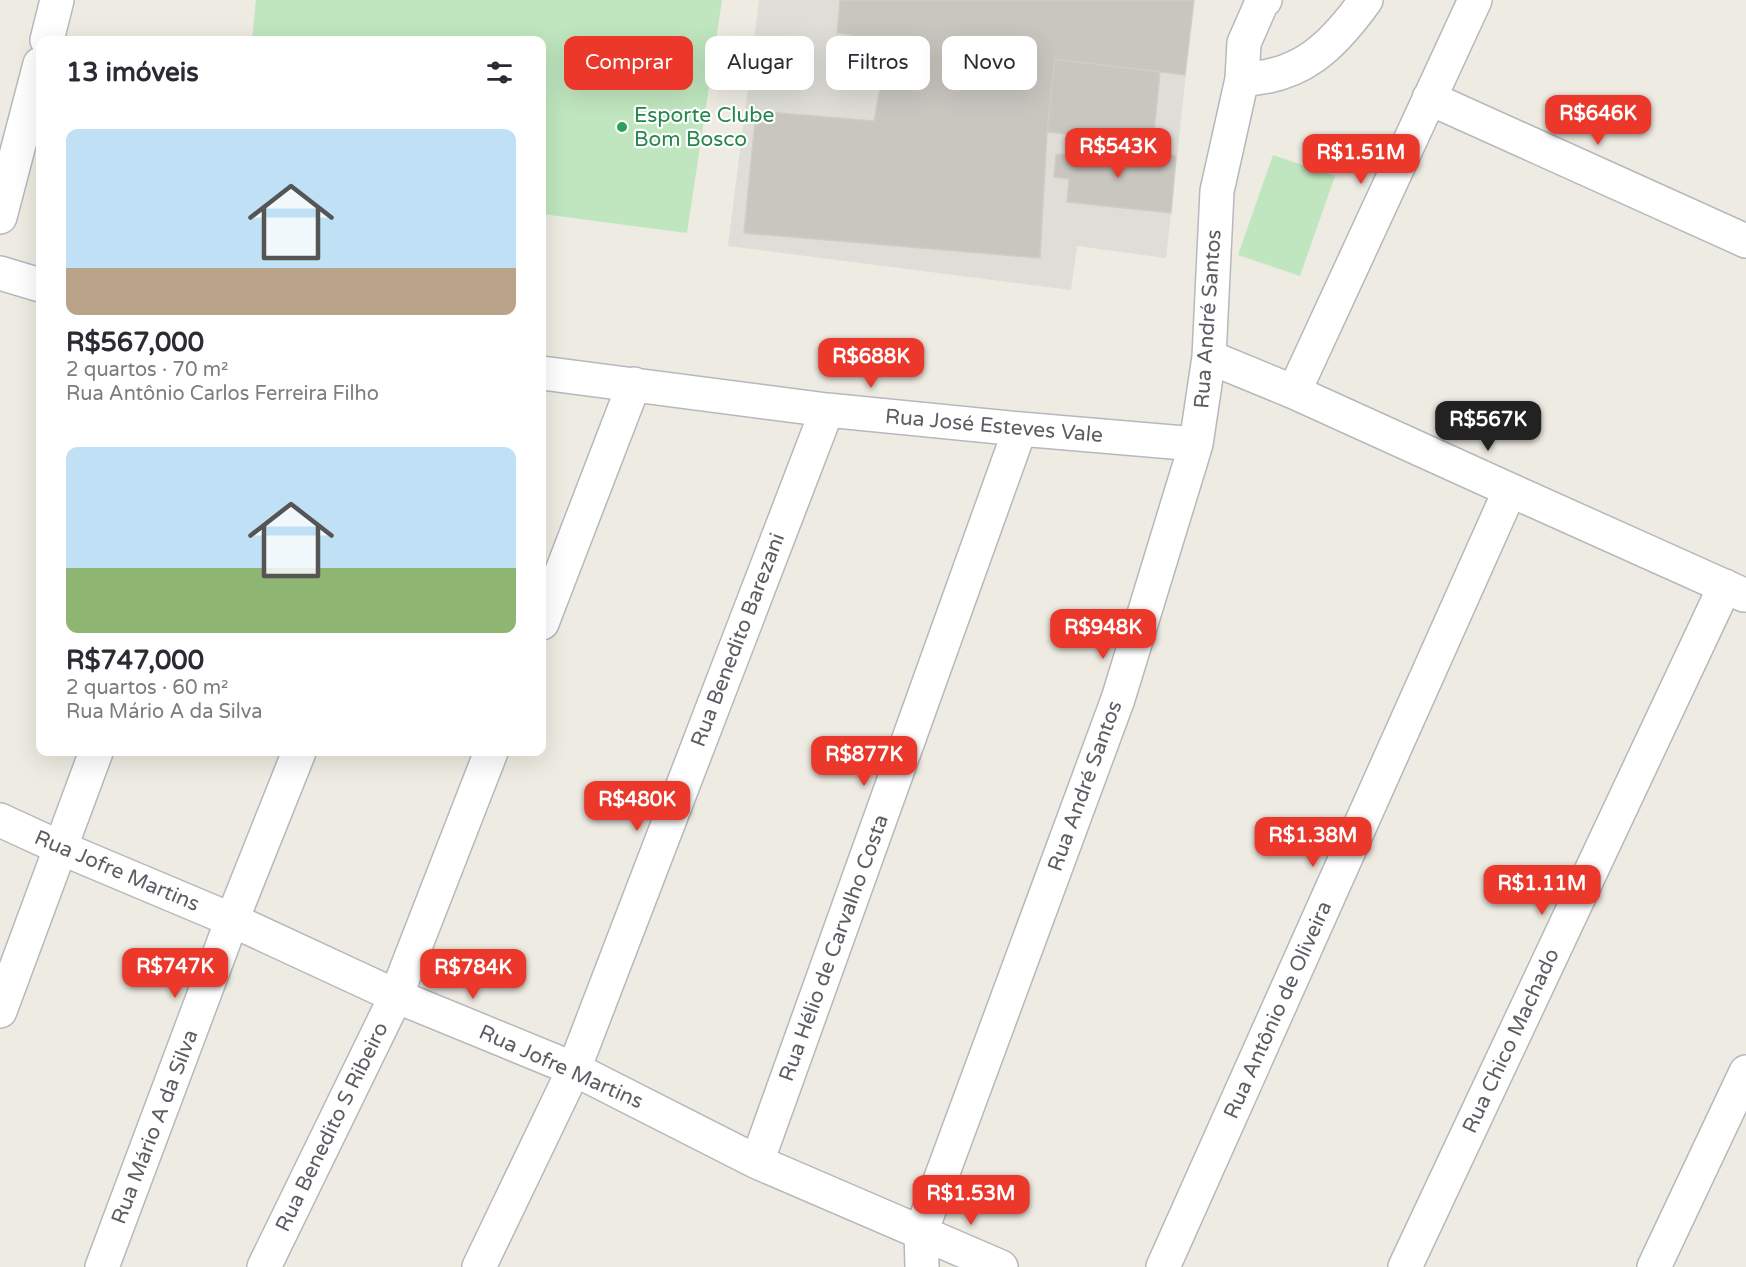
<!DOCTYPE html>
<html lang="pt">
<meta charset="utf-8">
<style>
body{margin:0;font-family:"Varela Round",sans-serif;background:#f7f7f7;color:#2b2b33;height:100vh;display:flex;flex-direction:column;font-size:22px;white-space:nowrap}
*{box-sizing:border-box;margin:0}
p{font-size:20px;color:#7c7c81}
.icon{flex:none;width:33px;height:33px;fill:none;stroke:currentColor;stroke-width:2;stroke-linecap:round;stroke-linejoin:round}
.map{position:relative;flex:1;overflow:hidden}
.panel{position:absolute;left:36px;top:36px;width:510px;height:720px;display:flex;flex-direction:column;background:#fff;border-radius:12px;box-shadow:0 6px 24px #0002}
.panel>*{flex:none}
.guide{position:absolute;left:564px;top:36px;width:570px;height:54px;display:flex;gap:12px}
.price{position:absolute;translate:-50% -51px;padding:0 14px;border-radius:12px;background:#eb382b;color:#fff;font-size:20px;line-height:39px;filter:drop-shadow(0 2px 3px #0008)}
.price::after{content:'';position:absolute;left:50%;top:36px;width:18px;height:14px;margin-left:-9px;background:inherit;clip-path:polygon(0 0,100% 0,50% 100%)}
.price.selected{background:#222;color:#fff}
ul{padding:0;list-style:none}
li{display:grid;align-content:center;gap:12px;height:318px;padding:0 30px}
li span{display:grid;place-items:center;height:186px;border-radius:12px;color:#555}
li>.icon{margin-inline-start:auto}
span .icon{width:108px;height:108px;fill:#fffc;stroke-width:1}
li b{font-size:26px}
h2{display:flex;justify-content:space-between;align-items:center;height:72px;padding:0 30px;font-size:26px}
.chip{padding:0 21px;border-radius:12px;background:#fff;box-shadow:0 6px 24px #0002;font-size:21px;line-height:54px}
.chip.selected{background:#eb382b;color:#fff}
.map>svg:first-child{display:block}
.industrial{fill:#dfddd7}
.green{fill:#bfe6be}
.building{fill:#c9c6c0;stroke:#d2cdc1;stroke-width:1.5}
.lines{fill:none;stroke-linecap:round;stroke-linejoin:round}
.street-casing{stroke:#b5b8bd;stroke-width:36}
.street{stroke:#fff;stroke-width:33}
.leisure-dot{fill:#2e9e5b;stroke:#fff;stroke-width:2}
.labels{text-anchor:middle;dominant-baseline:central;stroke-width:4.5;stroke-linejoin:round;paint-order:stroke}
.leisure-label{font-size:21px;fill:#27864d;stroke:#fff;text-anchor:start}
.street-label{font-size:21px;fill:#5b5f63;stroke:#fff}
</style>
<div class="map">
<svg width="1746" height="1267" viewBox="0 0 1746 1267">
<rect width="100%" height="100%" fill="#eeebe2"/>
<!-- industrial -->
<path class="industrial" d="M759,0H1194L1166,258L1077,246L1071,290L728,246Z"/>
<!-- green -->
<path class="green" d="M256,0H722L687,233L542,214V40H252Z
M1273,155L1335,176L1300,276L1238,255Z"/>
<!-- building -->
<path class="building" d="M840,0H1194L1185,75L1055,59L1047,132L1040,258L744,233L756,111L874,121L889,40L837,33Z
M1055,59L1160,72L1153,142L1047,132Z
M1072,146L1176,156L1171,213L1067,202L1069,179L1054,177L1056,154L1071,155Z"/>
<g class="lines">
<defs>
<path id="street" d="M47,40L57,0
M1242,79C1301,78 1333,46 1366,0
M1429,98L1746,241
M0,217L40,64
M0,273L40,285
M1209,357L1294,392L1510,490L1744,595
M542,373L827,410L1020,429L1196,444
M1294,392L1475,0
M542,623L634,384
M0,820L61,848L232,920L396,996L574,1069L757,1162L1001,1267
M0,1011L96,752
M757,1162L1020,429
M102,1267L232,920L299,752
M264,1267L396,996L491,752
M479,1267L574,1069L827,410
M922,1267L921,1232L1118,699L1196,444L1209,357L1217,191L1242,79L1244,43L1262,2L1265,0
M1163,1267L1510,490
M1405,1267L1725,586
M1654,1267L1746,1072"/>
</defs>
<!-- street casing -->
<use href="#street" class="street-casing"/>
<!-- street -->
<use href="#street" class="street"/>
</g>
<!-- markers -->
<circle class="leisure-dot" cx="622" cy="127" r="6"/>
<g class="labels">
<!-- leisure labels -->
<g class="leisure-label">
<text x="634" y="115">Esporte Clube<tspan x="634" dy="24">Bom Bosco</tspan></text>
</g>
<!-- street labels -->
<g class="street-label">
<text transform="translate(1208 319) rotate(-86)">Rua André Santos</text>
<text transform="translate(994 426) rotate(5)">Rua José Esteves Vale</text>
<text transform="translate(738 640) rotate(-69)">Rua Benedito Barezani</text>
<text transform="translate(1085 786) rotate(-70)">Rua André Santos</text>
<text transform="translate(117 871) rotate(23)">Rua Jofre Martins</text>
<text transform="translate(834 948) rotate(-70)">Rua Hélio de Carvalho Costa</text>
<text transform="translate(1278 1010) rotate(-66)">Rua Antônio de Oliveira</text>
<text transform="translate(1511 1041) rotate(-65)">Rua Chico Machado</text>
<text transform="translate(561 1067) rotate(24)">Rua Jofre Martins</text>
<text transform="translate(155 1127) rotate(-69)">Rua Mário A da Silva</text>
<text transform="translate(332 1127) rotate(-64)">Rua Benedito S Ribeiro</text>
</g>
</g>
</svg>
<b class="price" style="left:1598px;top:146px">R$646K</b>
<b class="price" style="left:1118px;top:179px">R$543K</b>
<b class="price" style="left:1361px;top:185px">R$1.51M</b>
<b class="price" style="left:871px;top:389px">R$688K</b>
<b class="price selected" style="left:1488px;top:452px">R$567K</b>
<b class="price" style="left:1103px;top:660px">R$948K</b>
<b class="price" style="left:864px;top:787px">R$877K</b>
<b class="price" style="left:637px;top:832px">R$480K</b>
<b class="price" style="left:1313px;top:868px">R$1.38M</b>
<b class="price" style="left:1542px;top:916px">R$1.11M</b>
<b class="price" style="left:175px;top:999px">R$747K</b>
<b class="price" style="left:473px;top:1000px">R$784K</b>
<b class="price" style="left:971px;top:1226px">R$1.53M</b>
<div class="guide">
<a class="chip selected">Comprar</a>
<a class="chip">Alugar</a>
<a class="chip">Filtros</a>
<a class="chip">Novo</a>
</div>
<section class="panel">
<h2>13 imóveis<svg class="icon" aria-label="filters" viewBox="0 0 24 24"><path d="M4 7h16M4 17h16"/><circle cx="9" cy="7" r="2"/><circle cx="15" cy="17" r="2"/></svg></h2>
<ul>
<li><span style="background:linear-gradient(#bfe0f5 75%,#b9a48a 0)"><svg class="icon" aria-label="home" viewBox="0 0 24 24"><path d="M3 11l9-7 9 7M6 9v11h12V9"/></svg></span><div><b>R$567,000</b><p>2 quartos · 70 m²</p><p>Rua Antônio Carlos Ferreira Filho</p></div></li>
<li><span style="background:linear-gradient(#bfe0f5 65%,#8fb573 0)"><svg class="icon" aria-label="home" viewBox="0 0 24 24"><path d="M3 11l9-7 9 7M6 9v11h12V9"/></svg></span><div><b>R$747,000</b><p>2 quartos · 60 m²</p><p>Rua Mário A da Silva</p></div></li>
</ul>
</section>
</div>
